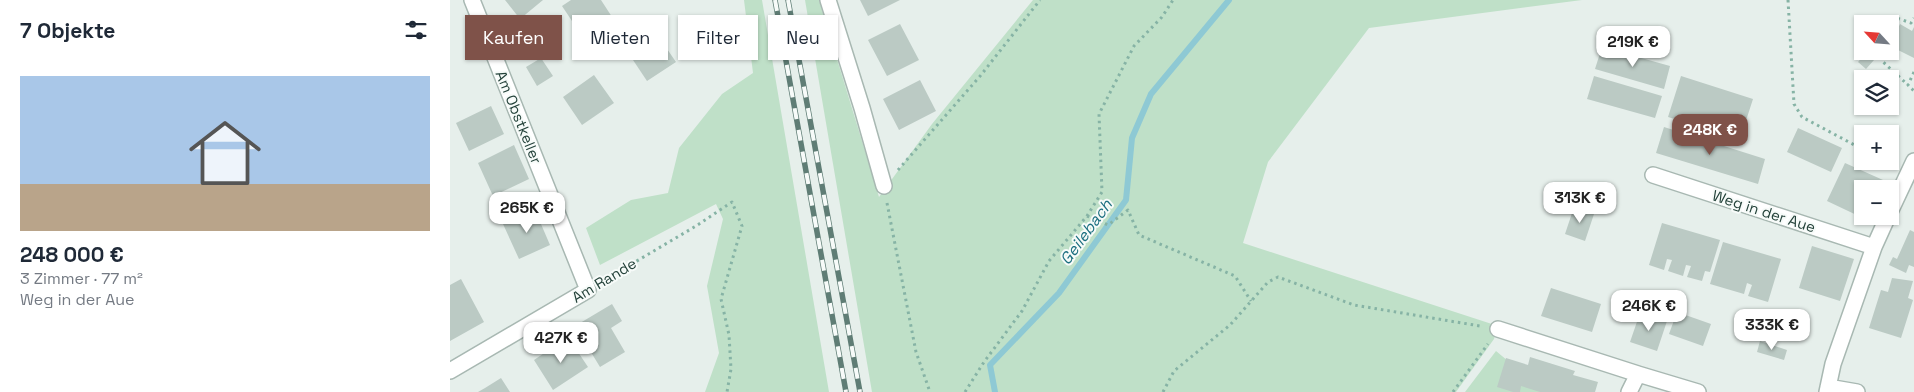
<!DOCTYPE html>
<html lang="de">
<meta charset="utf-8">
<style>
body{margin:0;font-family:"Space Grotesk",sans-serif;background:#f6f6f7;color:#1f2937;height:100vh;display:flex;flex-direction:column;font-size:19px;white-space:nowrap}
*{box-sizing:border-box;margin:0}
p{font-size:16px;color:#747a83}
.icon{flex:none;width:28px;height:28px;fill:none;stroke:currentColor;stroke-width:2;stroke-linecap:round;stroke-linejoin:round}
.map{position:relative;flex:1;overflow:hidden}
.side{display:flex;flex-direction:column;background:#fff;width:450px}
.side>*{flex:none}
.hud{position:absolute;left:15px;top:15px;width:475px;height:45px;display:flex;gap:10px}
.needle{width:32px;rotate:296deg}
.buttons{position:absolute;left:1404px;top:15px;display:grid;gap:10px}
.buttons a{display:grid;place-items:center;width:45px;height:45px;border-radius:0px;background:#fff;box-shadow:0 1px 4px #0004;font-size:25px}
.price{position:absolute;translate:-50% -42px;padding:0 11px;border-radius:10px;background:#fff;color:#222;font-size:16px;line-height:32px;filter:drop-shadow(0 1px 2px #0008)}
.price::after{content:'';position:absolute;left:50%;top:30px;width:15px;height:11px;margin-left:-8px;background:inherit;clip-path:polygon(0 0,100% 0,50% 100%)}
.price.current{background:#7f5249;color:#fff}
ul{padding:0;list-style:none}
li{display:grid;align-content:center;gap:10px;height:265px;padding:0 20px}
li+li{border-top:1px solid #e0e1e3}
li span{display:grid;place-items:center;height:155px;border-radius:0px;color:#555}
li>.icon{margin-inline-start:auto}
span .icon{width:90px;height:90px;fill:#fffc;stroke-width:1}
li b{font-size:21px}
h2{display:flex;justify-content:space-between;align-items:center;height:60px;padding:0 20px;font-size:21px}
.pill{padding:0 18px;border-radius:0px;background:#fff;box-shadow:0 1px 4px #0004;font-size:18px;line-height:45px}
.pill.current{background:#7f5249;color:#fff}
main{display:flex;flex:1;min-height:0}
.map>svg:first-child{display:block}
.green{fill:#bfe0c8}
.lines{fill:none;stroke-linecap:round;stroke-linejoin:round}
.stream{stroke:#8ec9d4;stroke-width:6}
.building{fill:#bbcac4}
.minor-casing{stroke:#a8b8b2;stroke-width:18}
.path{stroke:#86b3a5;stroke-width:3;stroke-dasharray:2.5 4;stroke-linecap:butt}
.minor{stroke:#fff;stroke-width:15}
.rail-casing{stroke:#5f7d75;stroke-width:5.5}
.rail{stroke:#f7fbf9;stroke-width:4;stroke-dasharray:11;stroke-linecap:butt}
.labels{text-anchor:middle;dominant-baseline:central;stroke-width:4;stroke-linejoin:round;paint-order:stroke}
.street-label{font-size:15px;fill:#24423a;stroke:#f7fbf9}
.water-label{font-size:16px;font-style:italic;fill:#1c6f80;stroke:#f7fbf9}
</style>
<main>
<section class="side">
<h2>7 Objekte<svg class="icon" aria-label="filters" viewBox="0 0 24 24"><path d="M4 7h16M4 17h16"/><circle cx="9" cy="7" r="2"/><circle cx="15" cy="17" r="2"/></svg></h2>
<ul>
<li><span style="background:linear-gradient(#a9c7e8 70%,#b9a48a 0)"><svg class="icon" aria-label="home" viewBox="0 0 24 24"><path d="M3 11l9-7 9 7M6 9v11h12V9"/></svg></span><div><b>248 000 €</b><p>3 Zimmer · 77 m²</p><p>Weg in der Aue</p></div></li>
</ul>
</section>
<div class="map">
<svg width="1464" height="392" viewBox="0 0 1464 392">
<rect width="100%" height="100%" fill="#e6efeb"/>
<!-- green -->
<path class="green" d="M294,0H312L379,392H255L269,353L257,286L273,219L266,204L150,265L136,228L181,200L218,193L229,148L272,94L303,73Z
M355,0H369L429,197L482,124L583,0H1132L919,28L818,162L793,243L1048,326L1044,339L1006,392H422Z
M1046,351L1095,392H1015Z"/>
<g class="lines">
<!-- stream -->
<path class="stream" d="M545,392L540,365L609,293L676,200L682,138L701,94L779,0"/>
</g>
<!-- building -->
<path class="building" d="M55,0H93L70,19Z
M121,0H151L164,20L134,39L112,6Z
M410,0H450L418,16Z
M450,24L469,60L437,76L418,40Z
M1450,24L1462,31L1464,27V58L1440,46Z
M202,27L226,62L197,81L173,45Z
M1152,47L1220,66L1214,89L1145,69Z
M1416,53L1424,60L1416,69L1408,62Z
M91,58L103,76L87,86L76,67Z
M144,75L164,103L132,125L113,97Z
M1144,76L1212,96L1205,118L1137,99Z
M1231,76L1303,99L1290,139L1218,117Z
M470,80L486,111L449,130L433,99Z
M41,106L54,134L19,151L6,123Z
M1214,127L1315,159L1308,184L1206,153Z
M1348,128L1392,148L1381,172L1337,152Z
M64,145L79,179L43,196L28,163Z
M1395,163L1433,180L1429,189H1412V216H1416L1415,219L1377,201Z
M1124,207L1144,214L1135,241L1115,234Z
M85,210L100,245L69,259L53,224Z
M1212,223L1270,240L1260,272L1255,271L1252,281L1237,277L1241,266L1236,265L1233,276L1218,271L1222,260L1217,259L1214,270L1199,265Z
M1460,230L1464,232V267L1459,265L1456,273L1439,265L1443,257L1447,259Z
M1273,242L1331,259L1318,302L1298,296L1302,285L1297,283L1294,294L1260,284Z
M1362,246L1404,259L1390,301L1349,288Z
M1442,278L1463,281L1458,298L1463,300L1451,338L1419,328L1431,290L1438,292Z
M11,279L34,322L0,341V285Z
M1101,288L1151,304L1142,332L1091,316Z
M162,304L172,321L161,328L175,352L150,367L136,344L131,347L120,329Z
M1227,312L1261,324L1253,346L1219,334Z
M1190,313L1217,321L1207,351L1180,342Z
M118,337L138,367L103,390L84,360Z
M1310,341L1337,350L1334,360L1307,352Z
M1080,357L1125,371L1123,375L1148,382L1145,392H1090L1071,386L1070,392H1063L1047,387L1056,358L1078,365Z
M51,378L60,392H28L35,388Z"/>
<g class="lines">
<defs>
<path id="minor" d="M378,0L412,108L434,186
M1203,175L1424,247
M1440,212L1464,161
M1048,329L1188,374
M0,371L138,290L22,0
M1378,387L1407,392
M1179,392L1188,374L1248,392
M1377,392L1383,364L1424,247L1438,216"/>
</defs>
<!-- minor casing -->
<use href="#minor" class="minor-casing"/>
<!-- path -->
<path class="path" d="M1338,0L1344,104L1352,117L1412,149
M1438,24L1444,17L1461,23L1464,18
M1428,51L1431,60L1458,85
M1464,72L1458,85L1464,91
M1436,161L1444,166
M448,170L531,75L590,0
M437,203L466,352L480,392
M637,216L658,225L678,210L689,235L785,276L801,301
M153,281L246,226L282,202L292,226L271,299L279,335L281,369L277,392
M515,392L534,362L572,311L599,261L637,216L652,192L649,114L684,46L712,17L723,0
M713,392L724,371L780,325L818,282L828,277L904,305L1030,326
M1003,392L1038,344"/>
<!-- minor -->
<use href="#minor" class="minor"/>
<defs>
<path id="rail" d="M325,0L396,392
M338,0L410,392"/>
</defs>
<!-- rail casing -->
<use href="#rail" class="rail-casing"/>
<!-- rail -->
<use href="#rail" class="rail"/>
</g>
<g class="labels">
<!-- street labels -->
<g class="street-label">
<text transform="translate(69 117) rotate(68)">Am Obstkeller</text>
<text transform="translate(1314 211) rotate(18)">Weg in der Aue</text>
<text transform="translate(154 280) rotate(-31)">Am Rande</text>
</g>
<!-- water labels -->
<g class="water-label">
<text transform="translate(636 232) rotate(-54)">Geilebach</text>
</g>
</g>
</svg>
<div class="buttons">
<a><svg class="needle" viewBox="-14 -14 28 28"><path d="M0-13l5 13h-10z" fill="#e53935"/><path d="M0 13l5-13h-10z" fill="#747a83"/></svg></a>
<a><svg class="icon" aria-label="layers" viewBox="0 0 24 24"><path d="M12 4l9 5-9 5-9-5zM3 14l9 5 9-5"/></svg></a>
<a>+</a>
<a>−</a>
</div>
<b class="price" style="left:1183px;top:68px">219K €</b>
<b class="price current" style="left:1260px;top:156px">248K €</b>
<b class="price" style="left:1130px;top:224px">313K €</b>
<b class="price" style="left:77px;top:234px">265K €</b>
<b class="price" style="left:1199px;top:332px">246K €</b>
<b class="price" style="left:1322px;top:351px">333K €</b>
<b class="price" style="left:111px;top:364px">427K €</b>
<div class="hud">
<a class="pill current">Kaufen</a>
<a class="pill">Mieten</a>
<a class="pill">Filter</a>
<a class="pill">Neu</a>
</div>
</div>
</main>
